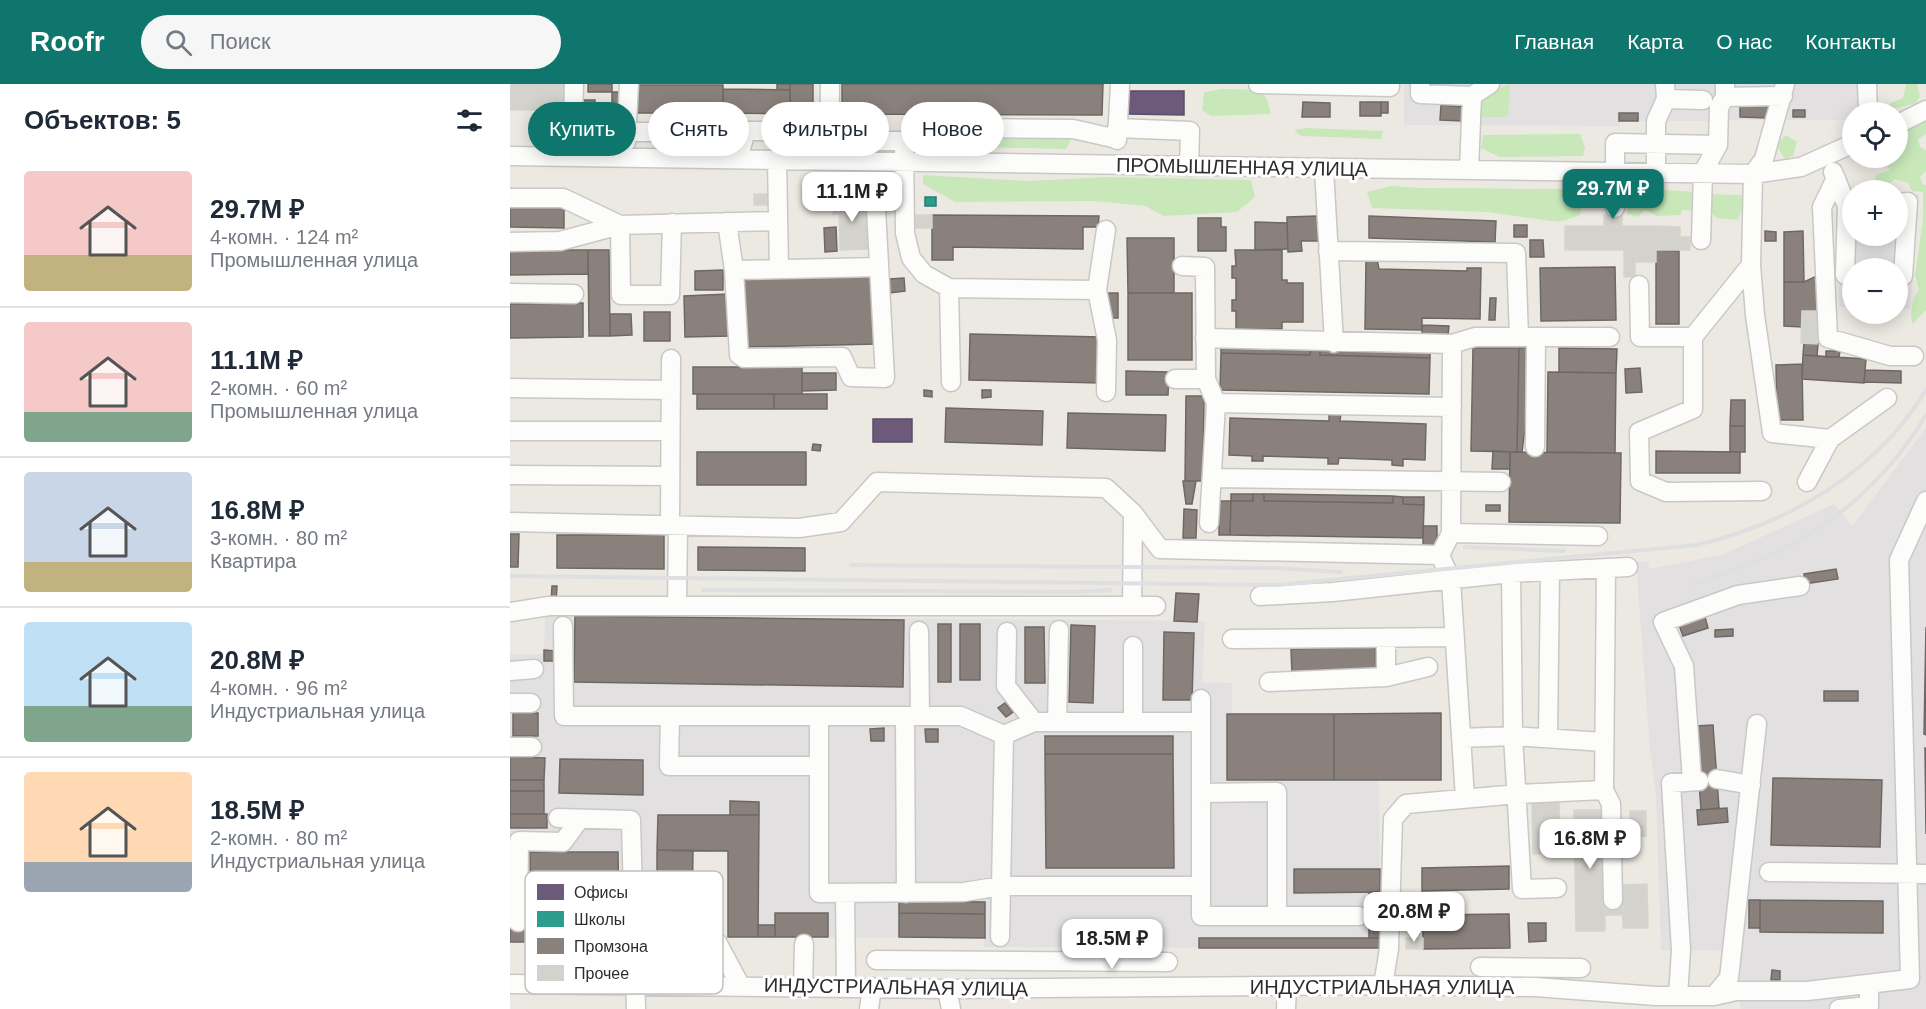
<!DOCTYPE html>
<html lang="ru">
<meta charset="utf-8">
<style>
body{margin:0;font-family:Arial,sans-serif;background:#f6f6f7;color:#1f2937;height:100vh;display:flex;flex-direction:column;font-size:22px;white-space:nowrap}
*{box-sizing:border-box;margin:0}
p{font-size:20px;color:#747a83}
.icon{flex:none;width:33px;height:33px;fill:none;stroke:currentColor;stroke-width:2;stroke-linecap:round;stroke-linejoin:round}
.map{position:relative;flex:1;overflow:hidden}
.panel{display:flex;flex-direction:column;background:#fff;width:510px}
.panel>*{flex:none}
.hud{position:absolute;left:18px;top:18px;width:570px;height:54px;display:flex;gap:12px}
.buttons{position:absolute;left:1332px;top:18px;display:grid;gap:12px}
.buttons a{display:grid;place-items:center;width:66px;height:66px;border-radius:50%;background:#fff;box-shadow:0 3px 15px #0003;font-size:30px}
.price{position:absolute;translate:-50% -51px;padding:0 14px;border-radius:12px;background:#fff;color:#222;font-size:20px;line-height:39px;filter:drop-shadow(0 2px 3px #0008)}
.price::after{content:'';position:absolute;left:50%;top:36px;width:18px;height:14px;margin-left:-9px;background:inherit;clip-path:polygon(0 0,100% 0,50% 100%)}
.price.on{background:#0f766e;color:#fff}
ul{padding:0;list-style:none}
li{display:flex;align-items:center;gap:18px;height:150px;padding:0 24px}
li+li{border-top:2px solid #e0e1e3}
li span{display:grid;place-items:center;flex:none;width:168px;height:120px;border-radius:6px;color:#555}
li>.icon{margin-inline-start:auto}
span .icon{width:72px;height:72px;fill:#fffc;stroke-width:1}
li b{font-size:26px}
h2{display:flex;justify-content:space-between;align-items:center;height:72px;padding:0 24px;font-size:26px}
.tag{padding:0 21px;border-radius:27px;background:#fff;box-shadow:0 3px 15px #0003;font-size:21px;line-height:54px}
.tag.on{background:#0f766e;color:#fff}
header{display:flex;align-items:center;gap:36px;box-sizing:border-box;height:84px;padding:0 30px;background:#0f766e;color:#fff}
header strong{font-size:28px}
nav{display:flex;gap:33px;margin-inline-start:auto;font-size:21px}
.search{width:420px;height:54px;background:#f6f6f7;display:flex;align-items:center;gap:15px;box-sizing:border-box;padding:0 21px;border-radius:33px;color:#747a83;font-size:22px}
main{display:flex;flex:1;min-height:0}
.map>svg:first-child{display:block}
.industrial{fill:#e3e0e1}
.green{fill:#c8e8ba}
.offices{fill:#6d597a;stroke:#5a4c63;stroke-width:1.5}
.schools{fill:#2a9d8f;stroke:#2b7b72;stroke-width:1.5}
.industry{fill:#8a817c;stroke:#6e6864;stroke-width:1.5}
.building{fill:#d4d2cd;stroke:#d7d4ce;stroke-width:1.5}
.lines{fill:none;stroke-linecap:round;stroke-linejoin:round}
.minor-casing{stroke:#c9c8c7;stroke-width:21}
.minor{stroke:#fcfcfb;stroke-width:18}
.rail{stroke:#dedfe0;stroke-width:4}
.labels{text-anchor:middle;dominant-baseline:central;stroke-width:6;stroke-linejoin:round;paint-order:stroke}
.street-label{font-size:20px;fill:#2d2d2d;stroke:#fff}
.key{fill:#fff;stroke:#c0c0c0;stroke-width:1.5}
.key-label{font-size:16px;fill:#2d2d2d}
</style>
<header>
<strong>Roofr</strong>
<div class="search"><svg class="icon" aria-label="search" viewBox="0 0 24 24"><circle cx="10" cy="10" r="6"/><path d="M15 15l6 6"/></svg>Поиск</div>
<nav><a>Главная</a><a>Карта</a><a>О нас</a><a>Контакты</a></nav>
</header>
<main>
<section class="panel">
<h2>Объектов: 5<svg class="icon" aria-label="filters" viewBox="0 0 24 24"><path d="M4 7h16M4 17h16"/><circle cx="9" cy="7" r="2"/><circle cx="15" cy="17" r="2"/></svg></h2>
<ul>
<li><span style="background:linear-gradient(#f6c9c9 70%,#c2b280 0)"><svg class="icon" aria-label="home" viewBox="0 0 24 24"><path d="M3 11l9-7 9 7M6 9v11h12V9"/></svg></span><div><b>29.7M ₽</b><p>4-комн. · 124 m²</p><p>Промышленная улица</p></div></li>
<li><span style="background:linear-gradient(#f6c9c9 75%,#7fa58c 0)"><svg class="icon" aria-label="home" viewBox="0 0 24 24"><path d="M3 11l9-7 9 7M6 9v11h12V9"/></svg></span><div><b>11.1M ₽</b><p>2-комн. · 60 m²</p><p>Промышленная улица</p></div></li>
<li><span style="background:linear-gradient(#c9d6e8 75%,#c2b280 0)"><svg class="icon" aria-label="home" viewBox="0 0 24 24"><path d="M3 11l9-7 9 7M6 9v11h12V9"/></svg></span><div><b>16.8M ₽</b><p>3-комн. · 80 m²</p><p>Квартира</p></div></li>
<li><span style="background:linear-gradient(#bfe0f5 70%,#7fa58c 0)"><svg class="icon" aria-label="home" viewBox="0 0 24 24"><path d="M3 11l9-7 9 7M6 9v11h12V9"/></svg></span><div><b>20.8M ₽</b><p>4-комн. · 96 m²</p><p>Индустриальная улица</p></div></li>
<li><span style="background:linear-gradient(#ffd9b3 75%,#9aa5b1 0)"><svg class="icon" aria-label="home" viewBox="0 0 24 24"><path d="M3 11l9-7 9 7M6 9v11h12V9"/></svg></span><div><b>18.5M ₽</b><p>2-комн. · 80 m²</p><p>Индустриальная улица</p></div></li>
</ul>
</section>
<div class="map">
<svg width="1416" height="925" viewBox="0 0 1416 925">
<rect width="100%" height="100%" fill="#ece9e2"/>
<!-- industrial -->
<path class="industrial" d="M894,0H1363V28H1342V36H1213L1200,32V37H1110L1109,42L894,41Z
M1409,110L1400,225H1388V184H1342V223H1329L1328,116L1342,152H1388V112Z
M1416,344V925H1231L1226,907L1230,867L1151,866L1146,711L1140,666L1126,478L1138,477L1139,485L1212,471L1324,420L1342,442Z
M35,532L695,537L692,598L722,599V630L931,629V696H869L870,864L474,863V854L218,853V767H183L182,830L172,831L167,860L0,858V570H34Z"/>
<!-- green -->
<path class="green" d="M1000,0L998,33H971V14Z
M1396,0H1407L1410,12L1405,20L1380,25V19L1393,14Z
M713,5L750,6L757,15L761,30L701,32L692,26L694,8Z
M1416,34V50L1408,55L1410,63L1416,66V87L1410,93L1413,101H1416V226L1403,240C1399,229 1402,215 1409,206L1405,191L1413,135V108L1402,107L1398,99L1385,95L1374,104L1364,101L1366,91L1380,86L1374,79L1365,84L1364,74L1384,78L1385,74H1388V50L1397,40Z
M796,44L873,47L871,55L791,52L784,46Z
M1070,50L1075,63L1073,72L989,73L971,64L973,51Z
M1276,51L1287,58L1283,72L1275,75L1266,61Z
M464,55H561L556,65L468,63Z
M413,91L517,97L598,93L741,96L745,113L727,128L654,132L635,122L584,117L445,118L413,100Z
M1140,96L1156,106L1186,108L1185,127L1172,126L1171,131L1147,132L1135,126L1128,133L1117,130L1118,98Z
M881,102C926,106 970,103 1015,105C1035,105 1054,103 1073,111L1070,131L1049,138L976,128L862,124L857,108Z
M1200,110L1232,111L1233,123L1228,136L1207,134L1198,126Z"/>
<!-- offices -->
<path class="offices" d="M618,7H674V31L618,30Z
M363,335H402V358H363Z"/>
<!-- schools -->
<path class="schools" d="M415,113H426V122H415Z"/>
<!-- industry -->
<path class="industry" d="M78,0H102V8H78Z
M267,0H280V6H267Z
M280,0H303V30H280Z
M332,0H593L592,31L332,30Z
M126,1H213V29H125Z
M213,5L280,6V30L213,29Z
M102,8H126L125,29H102Z
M71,16H85V27H71Z
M793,18L820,19V33H792Z
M850,18H871V32H850Z
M871,18H878V29H871Z
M1230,18L1258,19L1257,34L1230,33Z
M931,21L954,23L953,37L930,36Z
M1283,26H1295V33H1283Z
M91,27H102V36H91Z
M1109,29H1128V37H1109Z
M0,122L54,123V144L0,143Z
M422,131L589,132L588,143H573V165L443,163V176H422Z
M807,132L808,157H791L792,167L778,168L777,133Z
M859,132L986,137L985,158L859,154Z
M688,134H711V143H716V167H688Z
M745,138L777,139L778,165L745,166Z
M1004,141H1017V153H1004Z
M326,143L327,167L315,168L314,144Z
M1255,147L1266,148V157H1255Z
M1293,147L1294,198H1274V148Z
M617,154H664V209H618Z
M1020,156H1033L1034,173H1020Z
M0,166H78V190L0,191Z
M78,166H99L100,252H79Z
M725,166H772V196H777V199H793V238H772V245H726V227H722V216H726V194H722V182H726Z
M1146,166L1169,167V240H1146Z
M856,175H867L869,185L957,187V184H971L970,235L912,234V246L855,245Z
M1105,183L1106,236L1031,237L1030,184Z
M213,186V206H185V187Z
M365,191L366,260L236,263L234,195Z
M1309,191L1308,227H1292V243L1274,242V198H1294Z
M394,194L395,207L380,209L379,195Z
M1340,194H1342V212H1339Z
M596,209H608V234H596Z
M618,209H682V276H618Z
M218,210L220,252L175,253L174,212Z
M980,214H986L985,236H979Z
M73,219V253L0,254V220Z
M134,228H160V257H134Z
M100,230H121L122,251L100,252Z
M912,241L939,242L938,251L912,250Z
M460,250L591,253L590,299L459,296Z
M1294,259L1308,260L1307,272L1293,271Z
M711,263L801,265L800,271L711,269Z
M963,264H1009L1007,368L961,367Z
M1009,264H1018L1017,329L1012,368H1007Z
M1049,264L1107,265L1106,289L1049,288Z
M801,265H810V271L920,274L919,310L710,306L711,269L800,271Z
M810,265L920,267V274L810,271Z
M1316,267H1330L1329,273H1316Z
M1293,271L1356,275L1354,299L1292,295Z
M1292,280L1293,336H1267L1266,281Z
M183,283H292V310H183Z
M1130,284L1132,308L1116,309L1115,285Z
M1355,286L1391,287V299L1354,298Z
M616,287L659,288L658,311H616Z
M1038,288L1106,289L1105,369L1037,368Z
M292,289H326V306L292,307Z
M414,306L422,307V313L414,312Z
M472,306H481V313L472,314Z
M187,310H264V325H187Z
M264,310H317V325H264Z
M676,312H694L693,397H675Z
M1221,316H1235V342H1220Z
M436,324L533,327L532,361L435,358Z
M558,329L656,331L655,367L557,364Z
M819,329H831L830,337L916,340L915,376L893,375V382L882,381V376L829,374L828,380H818V374L753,372V377H742V372L719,371L720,334L819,337Z
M1220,342H1235V368H1220Z
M303,360L311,361L310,367L302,366Z
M983,367L1000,368V385H982Z
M1146,367L1230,368V389H1146Z
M187,368H296V401H187Z
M1000,368L1111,369L1110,439L999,438Z
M673,397H686L682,420H676Z
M721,410H743V417H721Z
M743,410H754V417L883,419V412L893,413V420L914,421L913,454L720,451L721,417H743Z
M754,410L883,412V419L754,417Z
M893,413H914V421L893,420Z
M709,417H721L720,451H709Z
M976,421H990V427H976Z
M674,425L687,426L686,454H673Z
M913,442H927V461H913Z
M0,450H9L8,483H0Z
M47,451H154V485L47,484Z
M188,463L295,464V487L188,486Z
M1326,485L1328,495L1295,500L1294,490Z
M42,502H47L46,518H41Z
M666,509L689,510L687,538L664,537Z
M65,532L394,536L393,603L64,598Z
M1195,533L1198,544L1173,552L1169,541Z
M428,540H441V598H428Z
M450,540H470V596H450Z
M561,541L585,542L583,619L559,618Z
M515,543H534L535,599H515Z
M1416,543V651L1414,650Z
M1223,545V552L1205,553V546Z
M654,548L684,549L682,616H653Z
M865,563L866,588L782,591L781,565Z
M34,566L45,567V577H34Z
M1314,607H1348V617H1314Z
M495,619L503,628L496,633L488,624Z
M3,629H28V652H3Z
M931,629V696H824V630Z
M717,630H824V696H717Z
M1203,641L1209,724L1191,726L1185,642Z
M374,644V657H361L360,645Z
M415,645H428V658H416Z
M535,652H663V670H535Z
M1415,664H1416V750Z
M535,670H663L664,784H536Z
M0,673L35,674L34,696H0Z
M50,675L133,676V711L49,709Z
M1263,694L1372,696L1370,763L1261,761Z
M0,696H34V707H0Z
M0,707H34V730H0Z
M220,717L249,718V731H220Z
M1217,724L1218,738L1188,741L1187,726Z
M0,730H37V744H0Z
M148,731H249L248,853H218V767L147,766Z
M147,766L183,767L182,830H147Z
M20,768H108L109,840L21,841Z
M999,782V805L912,807V784Z
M784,785H870V808L784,809Z
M859,808H870V854H859Z
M1239,816H1250V844H1239Z
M1250,816L1373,817V849L1250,848Z
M389,817L475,818V830L389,829Z
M265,829H318V853H265Z
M389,829L475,830V854L389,853Z
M999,830L1000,864L913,865V831Z
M1018,839H1036V857L1019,858Z
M248,841H265V853H248Z
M0,845H21V858H0Z
M689,854H870V864H689Z
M1262,886L1270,887V896H1261Z"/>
<!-- building -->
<path class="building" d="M0,0H55V26H0Z
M244,110H258L257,121H244Z
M323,115H357L358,165L330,166L329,130H323Z
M402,131H422V144H402Z
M1094,131H1112V142H1094Z
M1055,142H1146V166H1055Z
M1146,142L1170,143V153H1180V166H1146Z
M1114,166H1146V178H1125V172L1114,171Z
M1114,171L1125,172V193H1114Z
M1292,227H1308L1307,260L1291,259Z
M1049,718L1050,769L1023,770L1022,719Z
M1064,726H1094L1095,847H1066Z
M1120,727H1136V752L1120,753Z
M1137,800L1138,844H1113L1112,801Z
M1113,822V831H1095V823Z
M896,854H913V865H896Z"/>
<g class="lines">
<defs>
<path id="minor" d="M748,0L880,3V0
M910,0V10L962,12L980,0
M1275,0L1254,75L1243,90L1241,181L1245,231L1262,349L1320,355
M1357,0L1358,28
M1215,13L1273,12
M1156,15L1193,16
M1388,40L1416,26
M607,44L680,47L679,83
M116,48H213
M420,48H450L462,44L563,45L607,55
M607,56L610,0
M116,58L119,0
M0,72L1243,90L1291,83L1342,60
M62,72L64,0
M228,75L236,47H290L299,76
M267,76L269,185
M319,77L320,0
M342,77L352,57H394L395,149L401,174L414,190L439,204L587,206L597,256L596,308
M814,85L824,259
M959,86L962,12
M1146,87V37L1156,15L1155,0
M1323,88L1337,122L1335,191H1342
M1326,94L1312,123L1318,254L1380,272H1404
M0,114H53L110,141L111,211H160L162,139
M1388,119L1398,118L1393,192H1388
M1105,124V59L1208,61
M217,138L224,186L229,271L234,274L332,273L341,293L375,294L366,124
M1191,156L1193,88L1208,61L1209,23L1215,13V0
M0,158L50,157L110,141L268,137
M818,167L1006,169L1009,253
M1241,181L1183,253V325L1129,348L1130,397L1156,408L1252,407
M672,182L695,183L696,295L706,319L699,439
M224,186L369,183
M1129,201L1130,253H1183
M439,204L441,298
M587,206L596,146
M0,209L64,210
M695,254L942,260L965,253H1100
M665,295H696
M0,304L161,306
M706,319L942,323
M0,347H160
M1025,363L1026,253
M0,391L160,392
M702,394L991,398
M1297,398L1320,355L1377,314
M0,438L289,444L331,438L367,398L596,404L623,429L650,465L930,471L941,449L942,260
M160,441L161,275
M941,449L1088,452
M930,471L941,496L955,714
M1096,484L1094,706L1101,720L1103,816
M1001,489L1003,652L1012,805L1047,804
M750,512L823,508L1001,489L1118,483
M167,522L168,442
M622,522L623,429
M0,528L39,522H646
M53,542L54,632H451L494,651L490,853
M409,547L410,632
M497,548L496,602L524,638
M722,555L945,553
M623,562V638
M0,587L24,585
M876,593V554
M759,598L876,593L918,583
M691,615V832H849
M0,619H21
M160,632L159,682H309
M309,632V809L454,808L491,802H691
M395,632L396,809
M547,638L549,546
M494,651L524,638H691
M951,654L1003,652L1094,658
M1038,654L1040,487
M0,663H22
M1207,695L1241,701
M1182,697L1174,582L1153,538L1228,511L1290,502
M691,709L767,708V832
M48,734L121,736L126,925
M1259,788L1416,790
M335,810L336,902
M8,838L9,757L53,758L70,735
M26,873L82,874L98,881H126
M366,876L658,878
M970,883L1071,884
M0,900L437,905L873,901L1025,903L1146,912H1204L1226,907H1297L1400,895L1389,476L1416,417
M153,901L181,858H207L230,901
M873,901L879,865L883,735L896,720L1008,710L1094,706
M293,902L294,860
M437,905L441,925
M1168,912L1171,866L1161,699L1189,697
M1204,912L1219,894L1247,640
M359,925L362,903
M776,925L777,902
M1329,925L1359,922V900"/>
</defs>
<!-- minor casing -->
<use href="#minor" class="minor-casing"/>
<!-- minor -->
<use href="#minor" class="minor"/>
<!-- rail -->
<path class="rail" d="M955,463L1054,467
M341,481L764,484L831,488
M0,492L768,501L1187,461C1279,439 1366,389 1416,306
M1182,501C1206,492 1232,484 1256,473C1322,445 1379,393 1416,331
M193,506L565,508L601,506"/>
</g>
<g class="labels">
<!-- street labels -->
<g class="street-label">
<text transform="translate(732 83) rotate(1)">ПРОМЫШЛЕННАЯ УЛИЦА</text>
<text transform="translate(386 903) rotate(1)">ИНДУСТРИАЛЬНАЯ УЛИЦА</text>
<text x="872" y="903">ИНДУСТРИАЛЬНАЯ УЛИЦА</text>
</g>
</g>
<!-- legend -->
<rect x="15" y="787" width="198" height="123" rx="9" class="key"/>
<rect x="27" y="800" width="27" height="16" fill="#6d597a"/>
<rect x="27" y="827" width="27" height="16" fill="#2a9d8f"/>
<rect x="27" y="854" width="27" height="16" fill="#8a817c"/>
<rect x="27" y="881" width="27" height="16" fill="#d4d2cd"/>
<g class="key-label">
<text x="64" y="814">Офисы</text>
<text x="64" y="841">Школы</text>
<text x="64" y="868">Промзона</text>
<text x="64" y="895">Прочее</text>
</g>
</svg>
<div class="buttons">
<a><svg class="icon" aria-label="locate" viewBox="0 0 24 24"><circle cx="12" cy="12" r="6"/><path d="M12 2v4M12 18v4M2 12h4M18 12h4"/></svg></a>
<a>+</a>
<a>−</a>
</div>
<b class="price on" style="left:1103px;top:136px">29.7M ₽</b>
<b class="price" style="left:342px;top:139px">11.1M ₽</b>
<b class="price" style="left:1080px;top:786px">16.8M ₽</b>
<b class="price" style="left:904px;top:859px">20.8M ₽</b>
<b class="price" style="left:602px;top:886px">18.5M ₽</b>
<div class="hud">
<a class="tag on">Купить</a>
<a class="tag">Снять</a>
<a class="tag">Фильтры</a>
<a class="tag">Новое</a>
</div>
</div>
</main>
